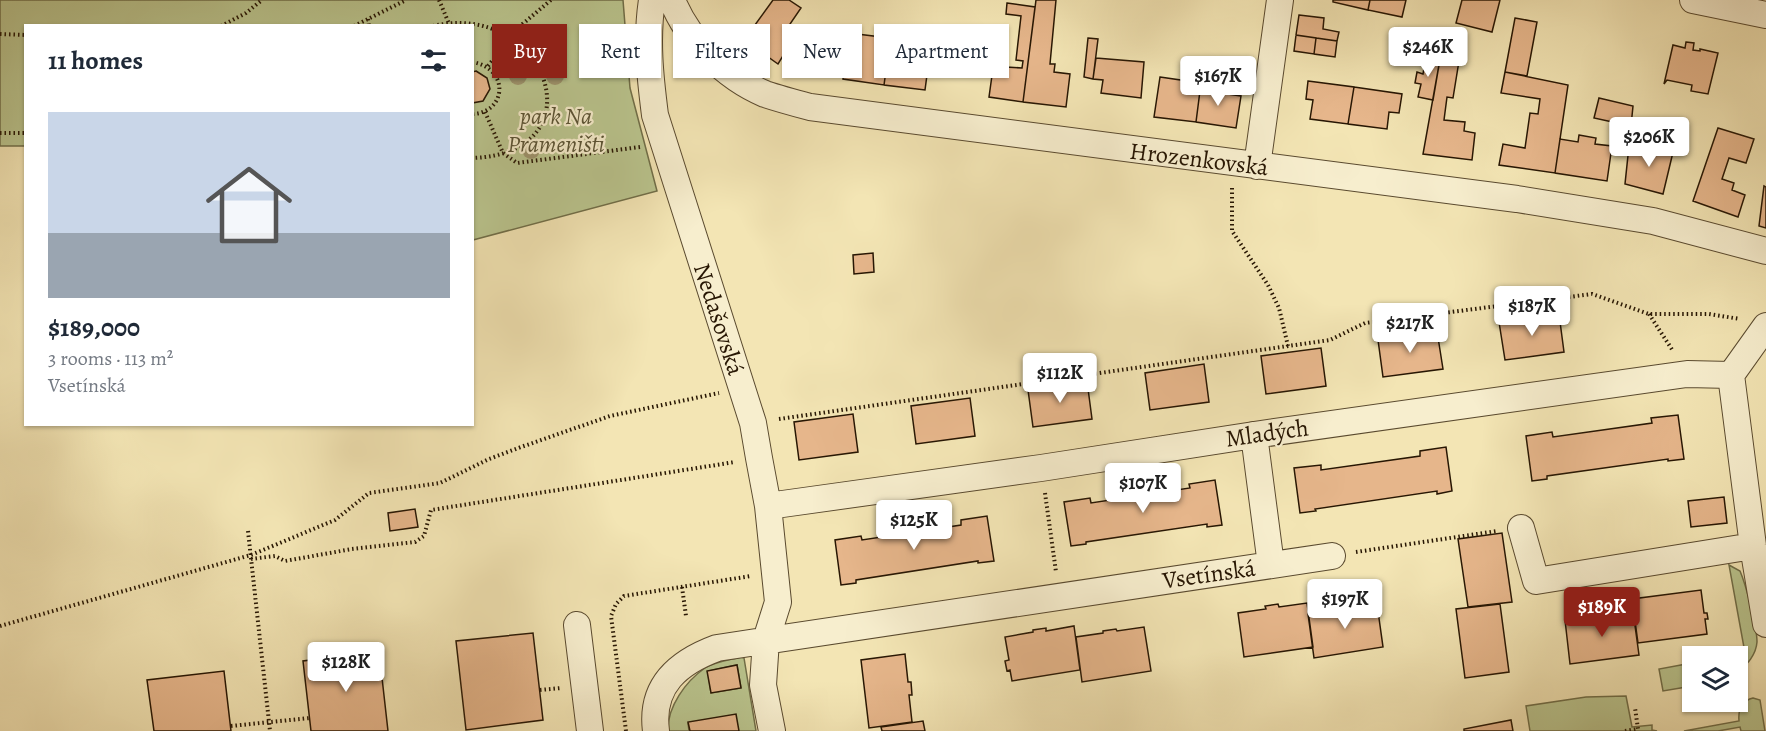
<!DOCTYPE html>
<meta charset="utf-8">
<style>
body{margin:0;font-family:Alegreya,serif;background:#f6f6f7;color:#1f2937;height:100vh;display:flex;flex-direction:column;font-size:22px;white-space:nowrap}
*{box-sizing:border-box;margin:0}
p{font-size:20px;color:#747a83}
.icon{flex:none;width:33px;height:33px;fill:none;stroke:currentColor;stroke-width:2;stroke-linecap:round;stroke-linejoin:round}
.map{position:relative;flex:1;overflow:hidden}
.drawer{position:absolute;left:24px;top:24px;width:450px;height:402px;display:flex;flex-direction:column;background:#fff;border-radius:0px;box-shadow:0 2px 4px #0004}
.drawer>*{flex:none}
.guide{position:absolute;left:492px;top:24px;width:570px;height:54px;display:flex;gap:12px}
.buttons{position:absolute;left:1682px;top:646px;display:grid;gap:12px}
.buttons a{display:grid;place-items:center;width:66px;height:66px;border-radius:0px;background:#fff;box-shadow:0 2px 4px #0004;font-size:30px}
.price{position:absolute;translate:-50% -51px;padding:0 14px;border-radius:6px;background:#fff;color:#222;font-size:20px;line-height:39px;filter:drop-shadow(0 2px 3px #0008)}
.price::after{content:'';position:absolute;left:50%;top:36px;width:18px;height:14px;margin-left:-9px;background:inherit;clip-path:polygon(0 0,100% 0,50% 100%)}
.price.on{background:#8f2418;color:#fff}
ul{padding:0;list-style:none}
li{display:grid;align-content:center;gap:12px;height:318px;padding:0 24px}
li span{display:grid;place-items:center;height:186px;border-radius:0px;color:#555}
li>.icon{margin-inline-start:auto}
span .icon{width:108px;height:108px;fill:#fffc;stroke-width:1}
li b{font-size:26px}
h2{display:flex;justify-content:space-between;align-items:center;height:72px;padding:0 24px;font-size:26px}
.chip{padding:0 21px;border-radius:0px;background:#fff;box-shadow:0 2px 4px #0004;font-size:21px;line-height:54px}
.chip.on{background:#8f2418;color:#fff}
.map>svg:first-child{display:block}
.green{fill:#bac58e;stroke:#706e48;stroke-width:1.5;fill-rule:evenodd}
.building{fill:#e6b68b;stroke:#271603;stroke-width:1.5}
.lines{fill:none;stroke-linecap:round;stroke-linejoin:round}
.minor-casing{stroke:#5a4a2f;stroke-width:28}
.path{stroke:#271603;stroke-width:4;stroke-dasharray:1.5 3;stroke-linecap:butt}
.minor{stroke:#f7eece;stroke-width:26}
.tree{fill:#9f956e}
.labels{text-anchor:middle;dominant-baseline:central;stroke-width:4.5;stroke-linejoin:round;paint-order:stroke}
.park-label{font-size:24px;font-style:italic;fill:#5a5334;stroke:#f7eece}
.street-label{font-size:24px;fill:#271603;stroke:#f7eece}
</style>
<div class="map">
<svg width="1766" height="731" viewBox="0 0 1766 731">
<rect width="100%" height="100%" fill="#f3e5b4"/>
<filter id="stains"><feTurbulence type="fractalNoise" baseFrequency=".00333" numOctaves="4"/><feColorMatrix values="0 0 0 0 .2 0 0 0 0 .09 0 0 0 0 .02 0 0 0 .5 -.17"/></filter>
<radialGradient id="worn" r=".72"><stop offset=".6" stop-color="#630" stop-opacity="0"/><stop offset="1" stop-color="#630" stop-opacity=".3"/></radialGradient>
<!-- green -->
<path class="green" d="M0,0H623L630,88L657,191L473,240L472,26H26L25,146H0Z
M1729,565L1740,571C1746,585 1757,627 1757,642C1756,656 1746,665 1737,674V657H1726L1745,653Z
M741,657L744,658L756,731H738L735,715L688,723L689,731H668C667,707 686,681 705,668C714,662 730,660 741,657ZM737,665L741,688L711,693L708,671Z
M1692,663V686L1663,691L1659,669Z
M1626,696L1632,727L1652,725V730L1657,731H1530L1526,706L1586,697Z
M1753,698L1760,700L1765,731H1741L1740,727L1718,731H1684L1739,721C1738,710 1741,701 1753,698Z"/>
<!-- building -->
<path class="building" d="M773,0H789L801,8L790,24L799,30L778,64L744,40Z
M1036,0H1056L1050,64H1055L1054,72L1070,74L1066,107L1023,102Z
M1333,0H1370L1368,10L1333,2Z
M1370,0H1406L1402,17L1368,10Z
M1462,0H1500L1492,32L1456,23Z
M1007,3L1035,7L1023,102L989,97L994,61L1007,62L1006,67L1022,68L1023,61L1016,60L1021,16L1006,14Z
M1299,15L1324,18L1323,29L1339,32L1337,41L1296,35Z
M1515,18L1537,22L1527,76L1505,72Z
M849,33L881,37L880,48L889,49L884,85L843,79Z
M1296,35L1316,38L1314,54L1294,51Z
M1088,38L1098,39L1093,79L1084,77Z
M1316,38L1337,41L1335,57L1314,54Z
M1686,42L1694,43L1693,50L1700,51V49L1718,53L1708,94L1691,91L1692,85L1667,80L1664,84L1673,45L1685,48Z
M902,45L931,49L929,63L934,64L933,75H927L925,90L884,85L889,49L901,51Z
M1426,56L1440,59L1433,100L1418,97L1421,84L1415,83L1417,72L1423,74Z
M1096,58L1144,62L1141,98L1101,93L1103,80L1093,79Z
M1440,59L1459,61L1453,98L1447,97L1444,120L1465,122L1464,131L1475,133L1472,160L1423,154Z
M476,71L487,78L490,89L483,101L472,103V72Z
M1505,72L1568,85L1555,173L1499,165L1503,144L1525,148L1530,113L1538,114L1540,99L1501,93Z
M1160,77L1201,83L1196,122L1154,117Z
M1308,81L1354,87L1348,124L1310,119L1313,100L1306,99Z
M1201,83L1215,84L1213,92L1241,96L1236,128L1196,122Z
M1354,87L1402,94L1399,113L1389,112L1387,129L1348,124Z
M1599,98L1633,106L1631,126L1594,118Z
M1718,128L1754,139L1746,163L1729,158L1722,179L1734,183L1732,190L1745,195L1738,217L1693,201Z
M1579,135L1596,138L1595,144L1612,146L1607,181L1555,173L1560,139L1578,142Z
M1653,143L1674,148L1663,194L1625,184L1629,146L1651,152Z
M1764,186L1766,187V228L1759,226Z
M873,253L874,272L854,274L853,255Z
M1559,314L1564,352L1505,360L1499,322Z
M1437,331L1443,369L1383,377L1378,340Z
M1321,348L1326,386L1266,394L1261,356Z
M1204,364L1209,402L1150,410L1145,373Z
M1087,381L1092,419L1033,427L1028,390Z
M970,398L975,436L916,444L911,406Z
M853,414L858,452L799,460L794,422Z
M1678,415L1684,459L1668,461V459L1547,476V479L1532,481L1526,436L1552,432L1553,437L1652,423L1651,418Z
M1446,447L1452,491L1437,494V491L1315,509L1316,511L1300,513L1294,468L1321,465V470L1420,456V451Z
M1215,480L1222,525L1207,527V524L1086,542V544L1071,546L1064,502L1090,498L1091,503L1190,488L1189,484Z
M1724,497L1727,523L1691,527L1688,501Z
M415,509L418,527L390,531L388,513Z
M987,516L994,561L978,563V561L856,580V583L841,585L835,540L861,536L862,540L961,525V520Z
M1502,533L1512,602L1468,607L1458,539Z
M1701,590L1704,613H1707L1708,619H1705L1707,634L1638,643L1632,599Z
M1307,603L1313,647L1244,657L1238,613L1266,609L1265,606L1278,604L1279,607Z
M1377,604L1383,647L1314,658L1308,614L1336,610L1335,607L1348,605L1349,608Z
M1500,604L1509,672L1465,678L1456,609Z
M1633,611L1639,655L1570,664L1565,620Z
M1074,626L1080,670L1012,681L1010,670L1007,671L1005,661L1009,660L1005,637L1033,632V630L1046,628V631Z
M1144,627L1151,671L1082,682L1076,637L1103,633V631L1116,629L1117,631Z
M533,633L543,720L466,730L456,641Z
M379,651L388,731H311L303,661Z
M905,654L908,682H911L912,695H909L912,722L869,728L861,660Z
M737,665L741,688L711,693L707,671Z
M224,671L231,731H154L147,680Z
M736,714L739,731H690L688,722Z
M1511,720L1513,731H1464V729Z
M923,721L925,731H882L881,727Z"/>
<g class="lines">
<defs>
<path id="minor" d="M652,0C646,39 650,76 655,115L753,423L759,458L768,506L778,602L766,640L763,685L772,731
M672,0C688,40 725,77 765,94C780,99 795,103 810,107L1517,199L1653,221L1766,251
M1693,0L1766,15
M1257,166L1280,0
M1766,326L1731,375L1753,546L1766,624
M1254,435L1271,565
M768,506L1041,468L1254,435L1687,374L1731,375
M1521,528L1536,581L1753,546
M577,625L590,731
M656,731C650,685 679,662 717,648L1332,556"/>
</defs>
<!-- minor casing -->
<use href="#minor" class="minor-casing"/>
<!-- path -->
<path class="path" d="M439,0L450,26
M368,19L369,26
M221,26L246,13L262,0
M354,26L406,0
M433,26C548,0 601,154 472,158
M0,34L26,35
M472,62C510,68 507,113 472,114
M488,66L519,27L551,0
M485,112L503,153L517,163L640,147
M0,133H26
M1232,188V231L1268,285L1279,308L1288,346
M1649,314L1673,351
M779,419L1330,340L1365,323L1592,294L1649,314H1709L1740,319
M1045,493L1056,572
M248,531L270,731
M1356,552L1497,531
M251,559L275,556L285,561L352,549L415,542L424,536L431,510L735,462
M682,587L686,616
M0,626L251,555L335,520L369,493L440,483L489,459L521,447L610,416L719,393
M540,690L561,688
M231,726L310,718
M626,731L611,616L616,604L624,596L751,576
M1625,731L1638,729L1635,708"/>
<!-- minor -->
<use href="#minor" class="minor"/>
</g>
<!-- trees -->
<g class="tree">
<circle cx="538" cy="38" r="9"/>
<circle cx="518" cy="76" r="9"/>
<circle cx="555" cy="76" r="9"/>
<circle cx="531" cy="150" r="9"/>
</g>
<g class="labels">
<!-- park labels -->
<g class="park-label">
<text x="556" y="116">park Na<tspan x="556" dy="28">Prameništi</tspan></text>
</g>
<!-- street labels -->
<g class="street-label">
<text transform="translate(1199 159) rotate(7)">Hrozenkovská</text>
<text transform="translate(719 319) rotate(72)">Nedašovská</text>
<text transform="translate(1267 433) rotate(-8)">Mladých</text>
<text transform="translate(1209 574) rotate(-8)">Vsetínská</text>
</g>
</g>
<rect width="100%" height="100%" filter="url(#stains)"/>
<rect width="100%" height="100%" fill="url(#worn)"/>
</svg>
<div class="buttons">
<a><svg class="icon" aria-label="layers" viewBox="0 0 24 24"><path d="M12 4l9 5-9 5-9-5zM3 14l9 5 9-5"/></svg></a>
</div>
<b class="price" style="left:1428px;top:78px">$246K</b>
<b class="price" style="left:1218px;top:107px">$167K</b>
<b class="price" style="left:1649px;top:168px">$206K</b>
<b class="price" style="left:1532px;top:337px">$187K</b>
<b class="price" style="left:1410px;top:354px">$217K</b>
<b class="price" style="left:1060px;top:404px">$112K</b>
<b class="price" style="left:1143px;top:514px">$107K</b>
<b class="price" style="left:914px;top:551px">$125K</b>
<b class="price" style="left:1345px;top:630px">$197K</b>
<b class="price on" style="left:1602px;top:638px">$189K</b>
<b class="price" style="left:346px;top:693px">$128K</b>
<div class="guide">
<a class="chip on">Buy</a>
<a class="chip">Rent</a>
<a class="chip">Filters</a>
<a class="chip">New</a>
<a class="chip">Apartment</a>
</div>
<section class="drawer">
<h2>11 homes<svg class="icon" aria-label="filters" viewBox="0 0 24 24"><path d="M4 7h16M4 17h16"/><circle cx="9" cy="7" r="2"/><circle cx="15" cy="17" r="2"/></svg></h2>
<ul>
<li><span style="background:linear-gradient(#c9d6e8 65%,#9aa5b1 0)"><svg class="icon" aria-label="home" viewBox="0 0 24 24"><path d="M3 11l9-7 9 7M6 9v11h12V9"/></svg></span><div><b>$189,000</b><p>3 rooms · 113 m²</p><p>Vsetínská</p></div></li>
</ul>
</section>
</div>
